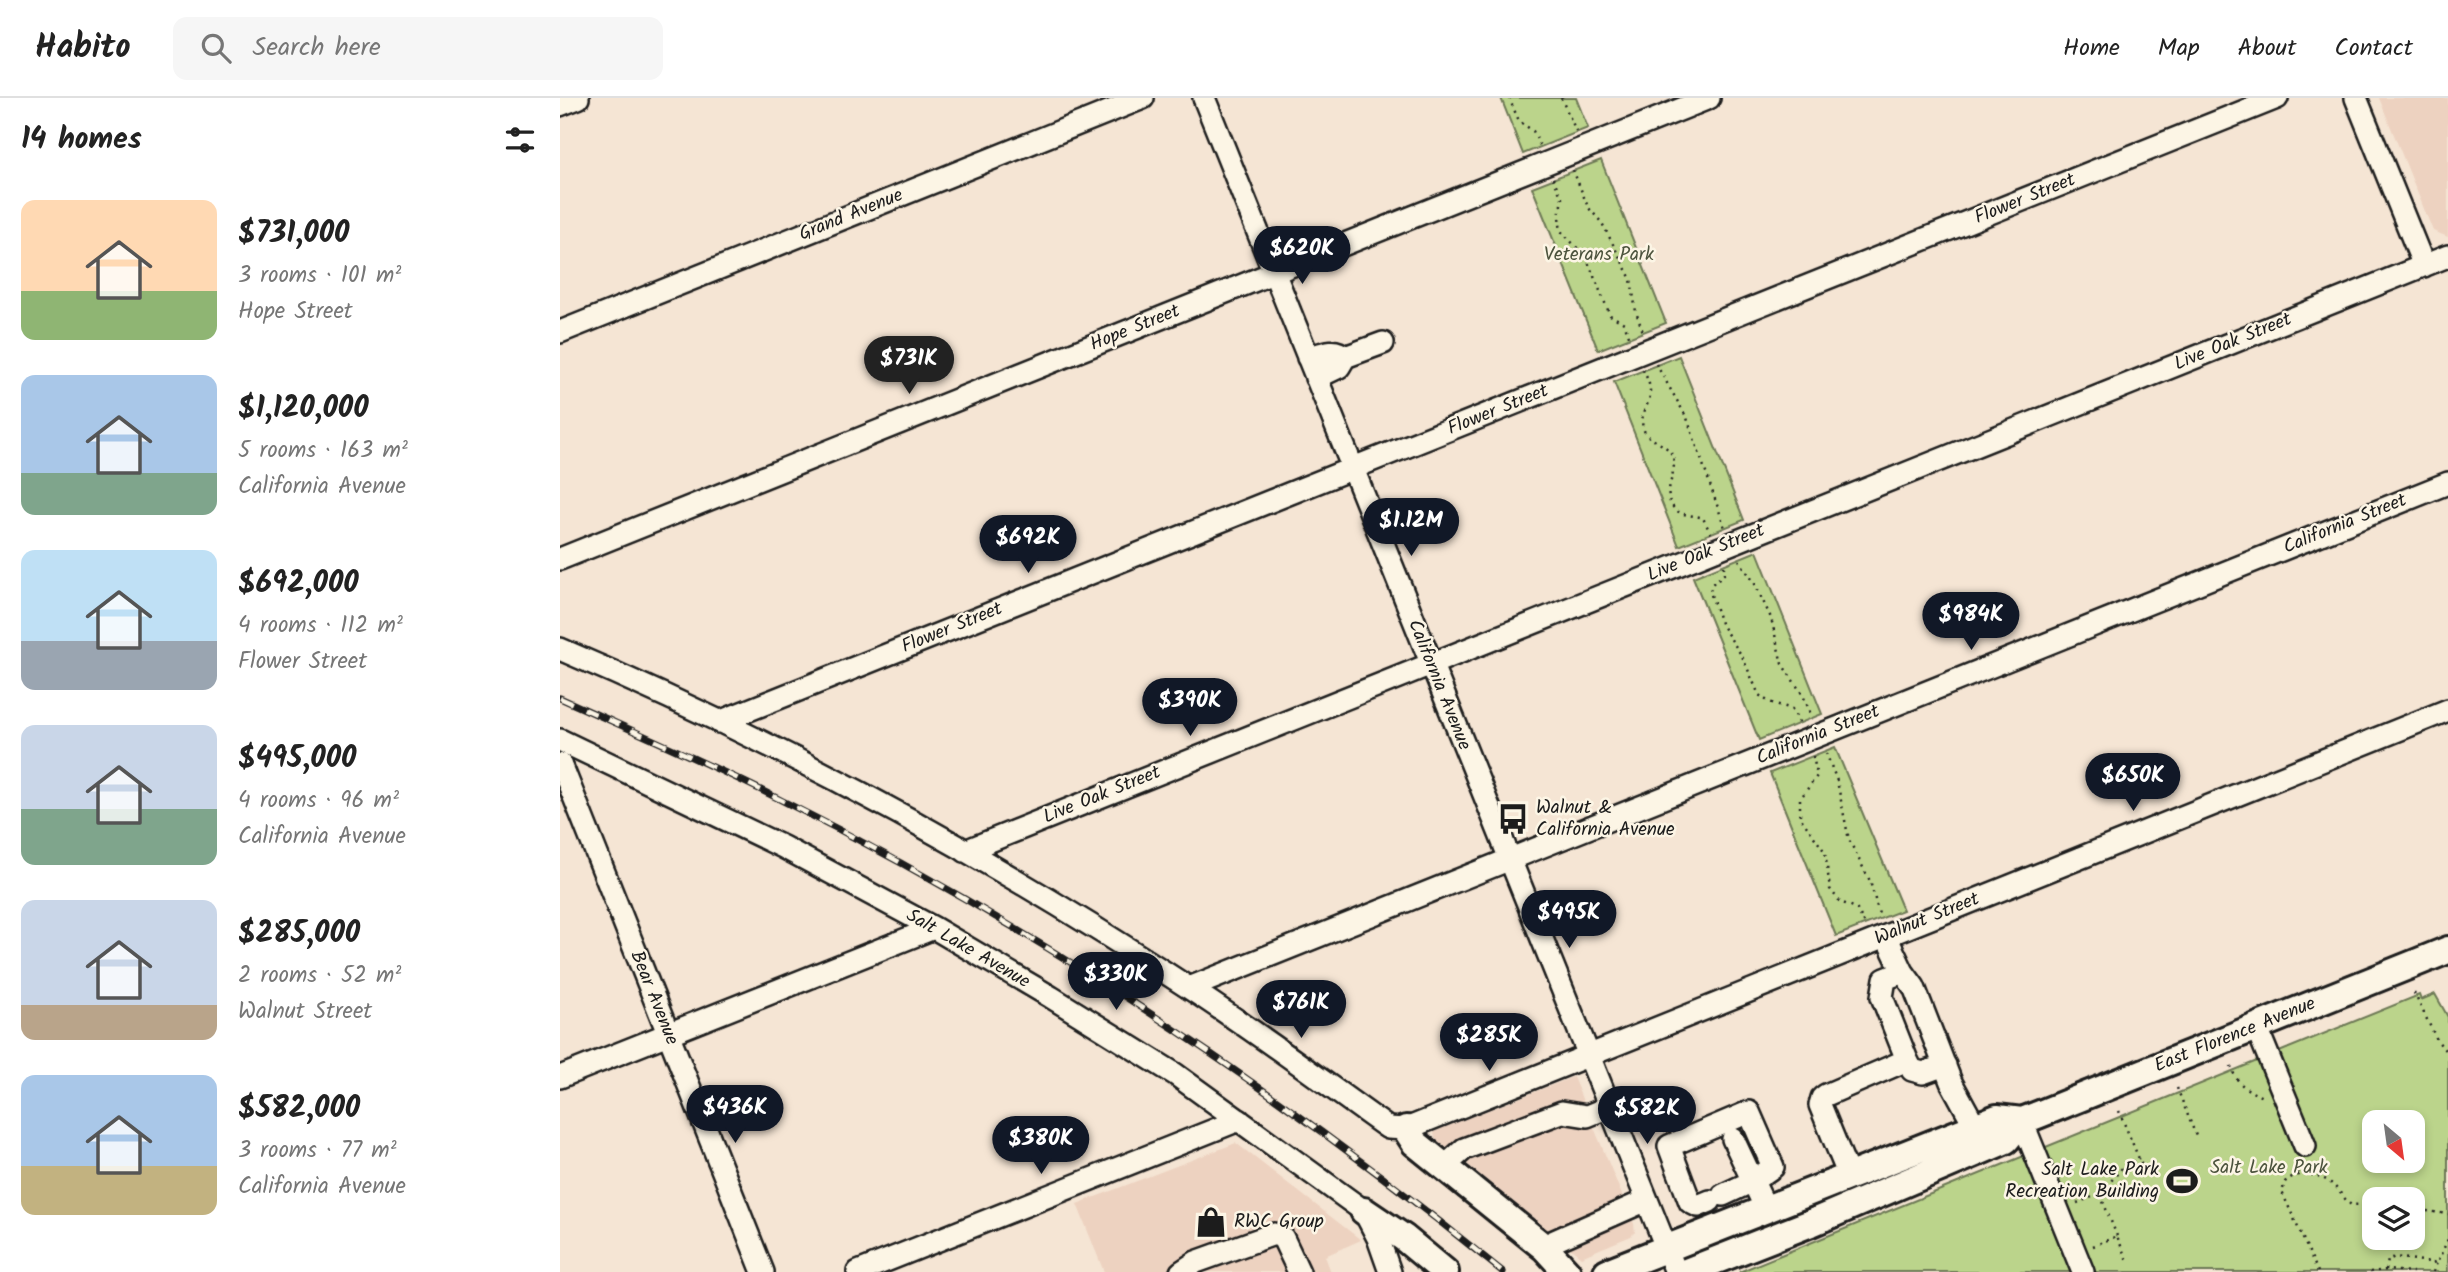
<!DOCTYPE html>
<meta charset="utf-8">
<style>
body{margin:0;font-family:Kalam,sans-serif;background:#f6f6f6;color:#222;height:100vh;display:flex;flex-direction:column;font-size:26px;white-space:nowrap}
*{box-sizing:border-box;margin:0}
p{font-size:23px;color:#767676}
.icon{flex:none;width:38px;height:38px;fill:none;stroke:currentColor;stroke-width:2;stroke-linecap:round;stroke-linejoin:round}
.map{position:relative;flex:1;overflow:hidden}
.side{display:flex;flex-direction:column;background:#fff;width:560px}
.side>*{flex:none}
.needle{width:46px;rotate:151deg}
.buttons{position:absolute;left:1802px;top:1012px;display:grid;gap:14px}
.buttons a{display:grid;place-items:center;width:63px;height:63px;border-radius:14px;background:#fff;box-shadow:0 4px 10px #0003;font-size:35px}
.price{position:absolute;translate:-50% -60px;padding:0 16px;border-radius:24px;background:#111827;color:#fff;font-size:23px;line-height:46px;filter:drop-shadow(0 2px 4px #0008)}
.price::after{content:'';position:absolute;left:50%;top:42px;width:21px;height:16px;margin-left:-10px;background:inherit;clip-path:polygon(0 0,100% 0,50% 100%)}
.price.current{background:#222;color:#fff}
ul{padding:0;list-style:none}
li{display:flex;align-items:center;gap:21px;height:175px;padding:0 21px}
li span{display:grid;place-items:center;flex:none;width:196px;height:140px;border-radius:14px;color:#555}
li>.icon{margin-inline-start:auto}
span .icon{width:84px;height:84px;fill:#fffc;stroke-width:1}
li b{font-size:30px}
h2{display:flex;justify-content:space-between;align-items:center;height:84px;padding:0 21px;font-size:30px}
header{display:flex;align-items:center;gap:42px;box-sizing:border-box;height:98px;padding:0 35px;background:#fff;border-bottom:2px solid #e0e0e0}
header strong{font-size:33px}
nav{display:flex;gap:38px;margin-inline-start:auto;font-size:24px}
.search{width:490px;height:63px;background:#f6f6f6;display:flex;align-items:center;gap:18px;box-sizing:border-box;padding:0 24px;border-radius:14px;color:#767676;font-size:26px}
main{display:flex;flex:1;min-height:0}
.map>svg:first-child{display:block}
.built{fill:#edd2c0}
.green{fill:#bbd48b;stroke:#6c7854;stroke-width:2;fill-rule:evenodd}
.lines{fill:none;stroke-linecap:round;stroke-linejoin:round}
.minor-casing{stroke:#1c1c1c;stroke-width:26}
.major-casing{stroke:#1c1c1c;stroke-width:32}
.path{stroke:#1c1c1c;stroke-width:2.5;stroke-dasharray:2 5;stroke-linecap:butt}
.minor{stroke:#fcf5e5;stroke-width:21}
.major{stroke:#fcf5e5;stroke-width:26}
.rail-casing{stroke:#1c1c1c;stroke-width:7}
.rail{stroke:#fcf5e5;stroke-width:4.5;stroke-dasharray:13;stroke-linecap:butt}
.labels{text-anchor:middle;dominant-baseline:central;stroke-width:5;stroke-linejoin:round;paint-order:stroke}
.street-label{font-size:19px;fill:#1c1c1c;stroke:#fcf5e5}
.park-label{font-size:19px;fill:#4c533d;stroke:#fcf5e5}
.poi-label{font-size:19px;fill:#1c1c1c;stroke:#fcf5e5;text-anchor:start}
</style>
<header>
<strong>Habito</strong>
<div class="search"><svg class="icon" aria-label="search" viewBox="0 0 24 24"><circle cx="10" cy="10" r="6"/><path d="M15 15l6 6"/></svg>Search here</div>
<nav><a>Home</a><a>Map</a><a>About</a><a>Contact</a></nav>
</header>
<main>
<section class="side">
<h2>14 homes<svg class="icon" aria-label="filters" viewBox="0 0 24 24"><path d="M4 7h16M4 17h16"/><circle cx="9" cy="7" r="2"/><circle cx="15" cy="17" r="2"/></svg></h2>
<ul>
<li><span style="background:linear-gradient(#ffd9b3 65%,#8fb573 0)"><svg class="icon" aria-label="home" viewBox="0 0 24 24"><path d="M3 11l9-7 9 7M6 9v11h12V9"/></svg></span><div><b>$731,000</b><p>3 rooms · 101 m²</p><p>Hope Street</p></div></li>
<li><span style="background:linear-gradient(#a9c7e8 70%,#7fa58c 0)"><svg class="icon" aria-label="home" viewBox="0 0 24 24"><path d="M3 11l9-7 9 7M6 9v11h12V9"/></svg></span><div><b>$1,120,000</b><p>5 rooms · 163 m²</p><p>California Avenue</p></div></li>
<li><span style="background:linear-gradient(#bfe0f5 65%,#9aa5b1 0)"><svg class="icon" aria-label="home" viewBox="0 0 24 24"><path d="M3 11l9-7 9 7M6 9v11h12V9"/></svg></span><div><b>$692,000</b><p>4 rooms · 112 m²</p><p>Flower Street</p></div></li>
<li><span style="background:linear-gradient(#c9d6e8 60%,#7fa58c 0)"><svg class="icon" aria-label="home" viewBox="0 0 24 24"><path d="M3 11l9-7 9 7M6 9v11h12V9"/></svg></span><div><b>$495,000</b><p>4 rooms · 96 m²</p><p>California Avenue</p></div></li>
<li><span style="background:linear-gradient(#c9d6e8 75%,#b9a48a 0)"><svg class="icon" aria-label="home" viewBox="0 0 24 24"><path d="M3 11l9-7 9 7M6 9v11h12V9"/></svg></span><div><b>$285,000</b><p>2 rooms · 52 m²</p><p>Walnut Street</p></div></li>
<li><span style="background:linear-gradient(#a9c7e8 65%,#c2b280 0)"><svg class="icon" aria-label="home" viewBox="0 0 24 24"><path d="M3 11l9-7 9 7M6 9v11h12V9"/></svg></span><div><b>$582,000</b><p>3 rooms · 77 m²</p><p>California Avenue</p></div></li>
</ul>
</section>
<div class="map">
<svg width="1888" height="1174" viewBox="0 0 1888 1174">
<rect width="100%" height="100%" fill="#f5e5d4"/>
<filter id="ink" filterUnits="userSpaceOnUse"><feTurbulence type="fractalNoise" baseFrequency=".0143" numOctaves="2"/><feDisplacementMap in="SourceGraphic" scale="14" xChannelSelector="R" yChannelSelector="G"/><feConvolveMatrix kernelMatrix="1 2 1 2 8 2 1 2 1" color-interpolation-filters="sRGB"/></filter>
<g filter="url(#ink)">
<!-- built -->
<path class="built" d="M1819,0H1888V139L1873,133Z
M1013,979L1074,1126L1075,1134L1071,1138L1021,1159L876,1041L874,1036L875,1033Z
M676,1045L801,1142L765,1158L771,1174H544L517,1106Z"/>
<!-- green -->
<path class="green" d="M941,0H1016L1028,30L963,56Z
M1041,62L1106,225L1038,252L972,89Z
M1119,258L1184,422L1119,448L1054,284Z
M1197,453L1262,616L1199,642L1133,479Z
M1275,649L1343,812L1276,838L1210,675Z
M1875,896L1888,919V1174H1179L1859,897L1861,902ZM1815,1024H1853V1062H1815ZM1815,1101H1853V1139H1815Z"/>
<g class="lines">
<defs>
<path id="minor" d="M644,0L1116,1174
M1796,0L1864,168
M0,7L18,0
M0,234L583,0
M748,260C761,256 774,248 785,259
M756,280L779,269L785,259L823,245
M0,461L1149,0
M0,551C219,644 430,759 629,890C697,934 762,983 828,1030L846,1031L1888,612
M159,624L1717,0
M0,642L223,749L374,830L491,899L615,976L804,1113L818,1140L830,1174
M1,666L203,1174
M405,753L1888,158
M1326,838L1343,874L1354,889L1391,984L1415,1028
M1343,874L1325,881L1322,899L1347,962L1352,972L1363,975L1385,967
M629,890L1888,385
M1696,928L1745,1048
M0,979L374,830
M1462,1023L1523,1174
M1173,1041L1206,1111
M884,1069L904,1051L1002,1014L1027,1018L1049,1009
M1289,1078L1260,1007L1262,1000L1266,997L1347,962
M1150,1103L1138,1108L1130,1104L1109,1048L1189,1014L1213,1069L1193,1083L1163,1097
M985,1150L992,1144L1087,1102
M298,1174L679,1022
M621,1174L636,1164L714,1136L723,1140L739,1174"/>
<path id="major" d="M846,1031L855,1045L985,1150L1007,1174
M804,1113L844,1140L885,1174
M1047,1174L1437,1020L1462,1023
M1126,1174L1251,1125L1446,1042L1462,1023L1480,1016L1888,852"/>
</defs>
<!-- minor casing -->
<use href="#minor" class="minor-casing"/>
<!-- major casing -->
<use href="#major" class="major-casing"/>
<!-- path -->
<path class="path" d="M949,0L959,23L973,33L980,48
M1001,0L1017,35
M1013,72L1028,109L1042,125L1071,181L1076,214L1083,234
M993,80L1002,100L999,119L1001,133L1026,159L1050,217L1064,225L1070,240
M1096,266L1127,320L1165,430
M1083,272C1086,278 1090,285 1090,293C1091,306 1079,315 1083,330C1087,343 1104,344 1111,355C1122,373 1097,396 1116,412C1123,418 1135,417 1143,420L1151,436
M1179,462L1194,484L1211,520L1222,566L1243,597L1252,619
M1164,468V476L1152,486L1150,494L1162,528L1182,558L1199,597L1209,604L1232,611L1240,626
M1266,655L1277,683L1289,742L1310,783L1320,820
M1253,658L1257,678L1240,701V719L1265,754L1270,791L1280,804L1296,810L1306,828
M1854,895L1877,942L1888,956
M1671,968C1676,986 1688,993 1705,1000
M1617,990L1636,1038
M1559,1013L1582,1068
M1737,1076L1739,1068L1737,1063
M1517,1105L1540,1096
M1853,1111L1888,1116
M1557,1138L1540,1096L1562,1070L1579,1060
M1533,1148L1557,1138L1568,1165
M1826,1172L1828,1162L1835,1159L1877,1165L1888,1141
M1758,1174L1722,1094L1725,1084C1737,1072 1759,1075 1772,1086C1779,1092 1784,1101 1791,1107L1815,1106
M1810,1174L1826,1172L1853,1174
M1873,1174L1877,1165"/>
<!-- minor -->
<use href="#minor" class="minor"/>
<!-- major -->
<use href="#major" class="major"/>
<defs>
<path id="rail" d="M0,600C73,633 146,664 217,700C476,829 719,992 943,1174"/>
</defs>
<!-- rail casing -->
<use href="#rail" class="rail-casing"/>
<!-- rail -->
<use href="#rail" class="rail"/>
</g>
</g>
<!-- icons -->
<defs>
<symbol id="bus-bare" viewBox="-9 -9 18 18"><path d="M-5-6H5V4H4V6H2V4H-2V6H-4V4H-5ZM-3.5-4V0h7V-4ZM-3.5 1.2v1.5H-2V1.2ZM2 1.2v1.5H3.5V1.2Z" fill="#1c1c1c" stroke="#fcf5e5" stroke-width="2.5" paint-order="stroke"/></symbol>
<symbol id="stadium-bare" viewBox="-9 -9 18 18"><path d="M0-5a6.5 5 0 1 0 0 10a6.5 5 0 1 0 0-10ZM-3.5-1.8h7v3.6h-7Z" fill="#1c1c1c" stroke="#fcf5e5" stroke-width="2.5" paint-order="stroke"/></symbol>
<symbol id="shop-bare" viewBox="-9 -9 18 18"><path d="M-5-2.5h2.3a2.7 3.5 0 0 1 5.4 0H5L5.5 6h-11ZM-1.5-2.5h3a1.5 2.3 0 0 0-3 0Z" fill="#1c1c1c" stroke="#fcf5e5" stroke-width="2.5" paint-order="stroke"/></symbol>
</defs>
<g fill-rule="evenodd">
<use href="#bus-bare" x="931" y="699" width="44" height="44"/>
<use href="#stadium-bare" x="1600" y="1061" width="44" height="44"/>
<use href="#shop-bare" x="629" y="1102" width="44" height="44"/>
</g>
<g class="labels">
<!-- street labels -->
<g class="street-label">
<text transform="translate(1465 101) rotate(-22)">Flower Street</text>
<text transform="translate(291 117) rotate(-22)">Grand Avenue</text>
<text transform="translate(575 230) rotate(-22)">Hope Street</text>
<text transform="translate(1673 244) rotate(-22)">Live Oak Street</text>
<text transform="translate(938 312) rotate(-22)">Flower Street</text>
<text transform="translate(1785 426) rotate(-22)">California Street</text>
<text transform="translate(1146 455) rotate(-22)">Live Oak Street</text>
<text transform="translate(392 530) rotate(-22)">Flower Street</text>
<text transform="translate(879 587) rotate(68)">California Avenue</text>
<text transform="translate(1258 637) rotate(-22)">California Street</text>
<text transform="translate(542 697) rotate(-22)">Live Oak Street</text>
<text transform="translate(1367 821) rotate(-22)">Walnut Street</text>
<text transform="translate(408 851) rotate(30)">Salt Lake Avenue</text>
<text transform="translate(94 900) rotate(68)">Bear Avenue</text>
<text transform="translate(1675 937) rotate(-22)">East Florence Avenue</text>
</g>
<!-- park labels -->
<g class="park-label">
<text x="1039" y="157">Veterans Park</text>
<text x="1709" y="1070">Salt Lake Park</text>
</g>
<!-- poi labels -->
<g class="poi-label">
<text x="976" y="710">Walnut &amp;<tspan x="976" dy="22">California Avenue</tspan></text>
<text x="1599" y="1072" text-anchor="end">Salt Lake Park<tspan x="1599" dy="22">Recreation Building</tspan></text>
<text x="674" y="1124">RWC Group</text>
</g>
</g>
</svg>
<div class="buttons">
<a><svg class="needle" viewBox="-14 -14 28 28"><path d="M0-13l5 13h-10z" fill="#e53935"/><path d="M0 13l5-13h-10z" fill="#767676"/></svg></a>
<a><svg class="icon" aria-label="layers" viewBox="0 0 24 24"><path d="M12 4l9 5-9 5-9-5zM3 14l9 5 9-5"/></svg></a>
</div>
<b class="price" style="left:742px;top:188px">$620K</b>
<b class="price current" style="left:349px;top:298px">$731K</b>
<b class="price" style="left:851px;top:460px">$1.12M</b>
<b class="price" style="left:468px;top:477px">$692K</b>
<b class="price" style="left:1411px;top:554px">$984K</b>
<b class="price" style="left:630px;top:640px">$390K</b>
<b class="price" style="left:1573px;top:715px">$650K</b>
<b class="price" style="left:1009px;top:852px">$495K</b>
<b class="price" style="left:556px;top:914px">$330K</b>
<b class="price" style="left:741px;top:942px">$761K</b>
<b class="price" style="left:929px;top:975px">$285K</b>
<b class="price" style="left:175px;top:1047px">$436K</b>
<b class="price" style="left:1087px;top:1048px">$582K</b>
<b class="price" style="left:481px;top:1078px">$380K</b>
</div>
</main>
